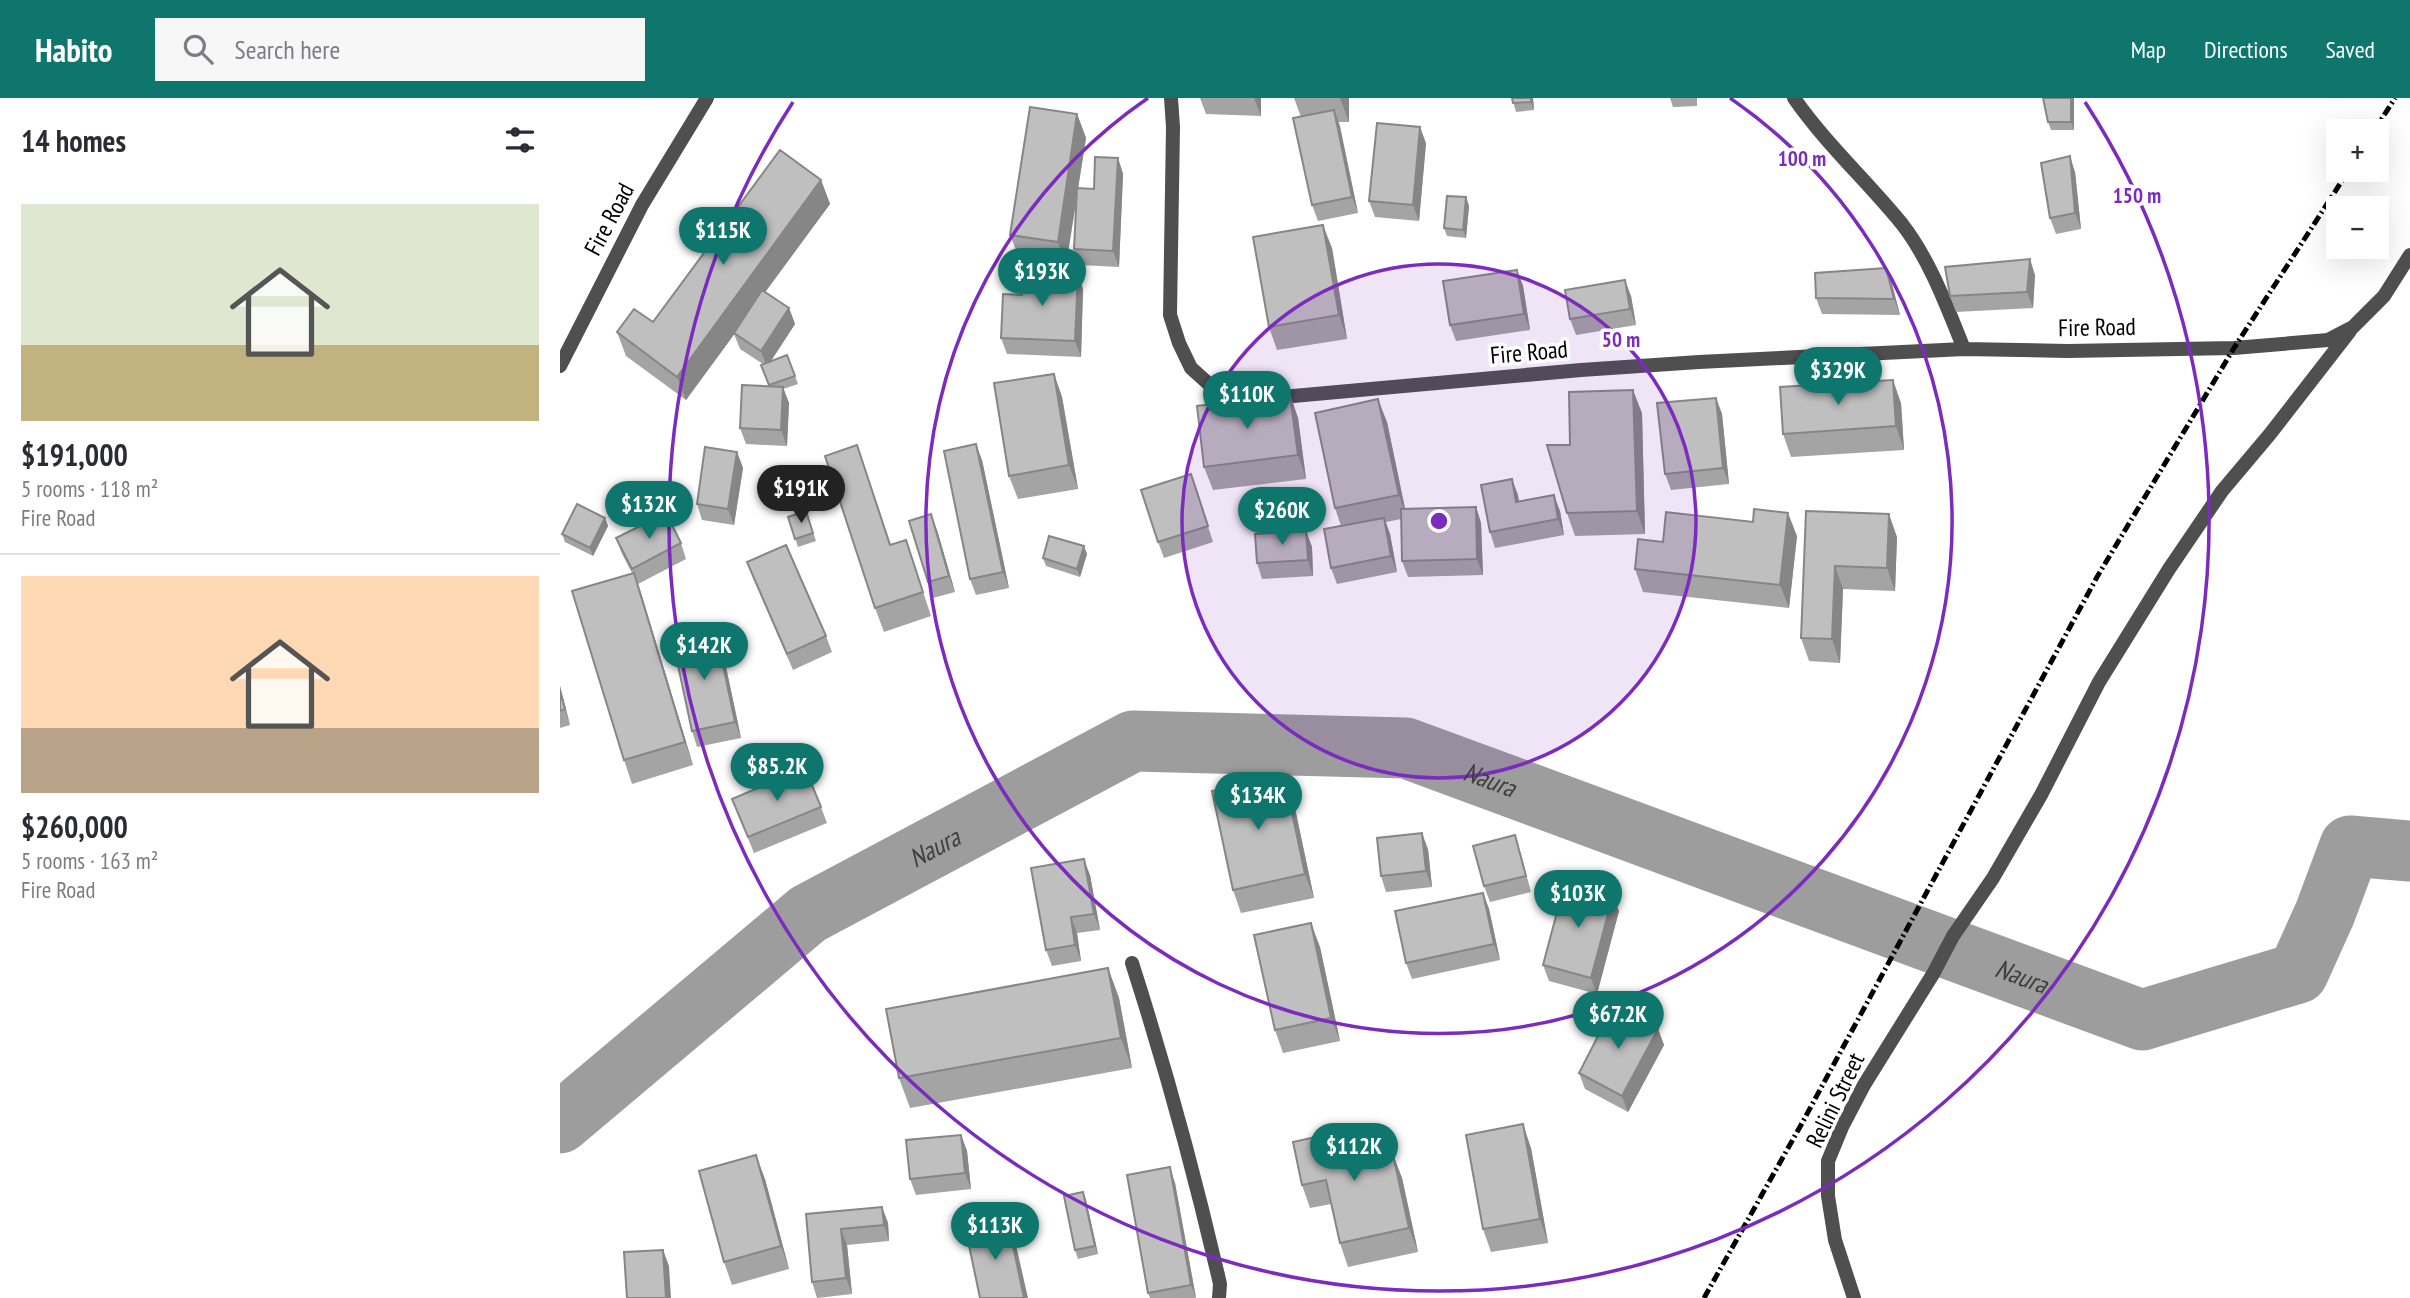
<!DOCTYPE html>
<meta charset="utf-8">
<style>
body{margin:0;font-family:"PT Sans Narrow",sans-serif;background:#f7f7f7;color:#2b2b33;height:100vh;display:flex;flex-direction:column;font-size:26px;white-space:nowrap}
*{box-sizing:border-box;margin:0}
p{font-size:23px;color:#7c7c81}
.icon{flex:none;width:38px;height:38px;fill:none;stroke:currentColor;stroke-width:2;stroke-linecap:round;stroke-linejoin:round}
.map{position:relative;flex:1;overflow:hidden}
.side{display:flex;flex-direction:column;background:#fff;width:560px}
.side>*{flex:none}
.tools{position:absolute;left:1766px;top:21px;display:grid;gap:14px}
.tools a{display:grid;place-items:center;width:63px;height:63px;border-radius:0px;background:#fff;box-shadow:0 7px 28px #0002;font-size:35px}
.price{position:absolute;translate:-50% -60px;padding:0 16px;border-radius:24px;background:#0f766e;color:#fff;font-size:23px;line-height:46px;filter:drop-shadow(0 2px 4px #0008)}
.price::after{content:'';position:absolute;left:50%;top:42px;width:21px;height:16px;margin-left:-10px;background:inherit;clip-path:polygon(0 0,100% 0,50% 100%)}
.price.current{background:#222;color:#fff}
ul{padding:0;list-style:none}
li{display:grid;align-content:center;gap:14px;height:371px;padding:0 21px}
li+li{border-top:2px solid #e1e1e2}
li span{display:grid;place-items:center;height:217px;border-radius:0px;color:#555}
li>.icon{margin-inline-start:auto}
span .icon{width:126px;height:126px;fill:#fffc;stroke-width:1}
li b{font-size:30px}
h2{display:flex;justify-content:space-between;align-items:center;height:84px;padding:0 21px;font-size:30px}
header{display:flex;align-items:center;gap:42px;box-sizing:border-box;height:98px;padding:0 35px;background:#0f766e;color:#fff}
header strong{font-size:33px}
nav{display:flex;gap:38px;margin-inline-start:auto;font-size:24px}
.search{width:490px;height:63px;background:#f7f7f7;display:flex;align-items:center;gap:18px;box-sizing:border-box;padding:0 24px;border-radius:0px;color:#7c7c81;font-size:26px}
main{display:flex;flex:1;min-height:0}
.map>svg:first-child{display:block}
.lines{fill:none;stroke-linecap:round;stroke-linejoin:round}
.river{stroke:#9d9d9d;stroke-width:61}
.minor{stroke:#4f4f4f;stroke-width:14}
.rail{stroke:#000;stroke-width:5;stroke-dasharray:10 3.5 2 3.5;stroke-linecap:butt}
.wall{fill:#a4a4a4}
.shaded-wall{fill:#868686}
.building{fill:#bfbfbf;stroke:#868686;stroke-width:2}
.ring{fill:none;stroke:#7b2cbf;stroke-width:3.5}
.labels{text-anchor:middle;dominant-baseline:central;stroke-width:7;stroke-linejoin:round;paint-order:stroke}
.street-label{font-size:24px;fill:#000;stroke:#fff}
.water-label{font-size:26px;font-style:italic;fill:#3e3e3e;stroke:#fff}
.centre{fill:#7b2cbf;stroke:#fff;stroke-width:3.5}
.ring-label{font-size:21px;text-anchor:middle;font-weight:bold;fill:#7b2cbf;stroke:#fff;stroke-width:7;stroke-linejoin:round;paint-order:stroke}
</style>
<header>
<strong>Habito</strong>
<div class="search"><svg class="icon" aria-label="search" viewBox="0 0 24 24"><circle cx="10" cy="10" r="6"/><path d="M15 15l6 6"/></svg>Search here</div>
<nav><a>Map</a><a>Directions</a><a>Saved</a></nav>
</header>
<main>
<section class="side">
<h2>14 homes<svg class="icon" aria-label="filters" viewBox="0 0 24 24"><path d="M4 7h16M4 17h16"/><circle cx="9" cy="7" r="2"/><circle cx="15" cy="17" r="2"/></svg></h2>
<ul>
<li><span style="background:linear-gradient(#dfe7d0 65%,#c2b280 0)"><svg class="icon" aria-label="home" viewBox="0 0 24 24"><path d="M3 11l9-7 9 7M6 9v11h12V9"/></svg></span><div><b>$191,000</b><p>5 rooms · 118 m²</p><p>Fire Road</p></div></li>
<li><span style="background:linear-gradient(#ffd9b3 70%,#b9a48a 0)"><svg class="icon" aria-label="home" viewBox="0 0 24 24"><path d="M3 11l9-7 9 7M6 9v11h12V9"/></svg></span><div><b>$260,000</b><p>5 rooms · 163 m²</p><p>Fire Road</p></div></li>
</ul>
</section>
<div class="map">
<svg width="1850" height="1200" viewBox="0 0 1850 1200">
<rect width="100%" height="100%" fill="#fff"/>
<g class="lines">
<!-- river -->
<path class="river" id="s1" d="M0,1025L248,816L573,643L846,650L1582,922L1738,875L1765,815L1790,748L1850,753"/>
<!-- minor -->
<path class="minor" d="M611,0L613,29L610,217L619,245L631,270L650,287L679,299H722L1021,272L1139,264L1404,251L1508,253L1674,250L1768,242L1793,229L1824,198L1850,157
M1234,0C1266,46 1307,83 1342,126C1370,162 1387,209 1404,251
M0,268L82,107L147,0
M572,865C606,971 635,1077 660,1186L659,1200
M1294,1200L1275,1142L1268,1098V1063L1282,1029L1304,987L1373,876L1393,838L1433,780L1481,697L1539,584L1609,471L1662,393L1710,336L1790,233"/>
<!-- rail -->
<path class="rail" d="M1814,33L1835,0
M1144,1200L1241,1027L1537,479L1674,250L1789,72"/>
</g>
<!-- wall -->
<path class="wall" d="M640,0H701V18L646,16Z
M734,0H789V24H778L798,115L758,123L752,107L741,19Z
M952,0H973L974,12L956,14Z
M1110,0H1137V8L1113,9Z
M1514,0V32H1491L1488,24Z
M517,16L526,40L518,90L534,91L558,60L563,76L559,169L520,167L514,151L517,99L506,167L459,160L450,137Z
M866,45L859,123L815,119L809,103Z
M1515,74L1521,131L1496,136L1490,120Z
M261,82L270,106L205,194L229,210L235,226L211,263L227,257L238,286L223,291L229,305L227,348L186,346L180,330L209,289L201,267L203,266L180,251L174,236L126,302L66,258L57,234L93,224Z
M906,99L909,108L906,140L887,138L884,130Z
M772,150L787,241L717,252L709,229Z
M1326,170L1332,186L1340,217L1262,216L1256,200Z
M957,172L963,188L970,232L896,243L890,227Z
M1475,177L1473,210L1396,214L1390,198Z
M523,191L521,259L447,256L441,240L462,197Z
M1071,198L1076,227L1016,237L1010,221Z
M494,276L502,299L518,391L458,401L449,378Z
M730,297L738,320L746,381L653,392L644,369Z
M1156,300L1162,316L1169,386L1111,392L1105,376Z
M1341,305L1344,352L1231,359L1223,336Z
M1082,315L1085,436L1015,438L1007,415L1010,347Z
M827,324L845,411L916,409L921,425L923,477L848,479L842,463L841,421L826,424L830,436L837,474L777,486L771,470L781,428L775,410Z
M177,354L183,370L174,427L142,422L137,406Z
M422,362L449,490L416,497L410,481Z
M305,371L331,447L346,442L371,518L324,534L315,510Z
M631,376L653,444L604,460L598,444Z
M952,381L959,403L1000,413L1004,437L935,450L930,434Z
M246,413L256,443L238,449L228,419Z
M1246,413L1337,439L1335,493L1283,491L1280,565L1249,563L1241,540Z
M45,420L48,428L33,458L5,444L2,436Z
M1193,424L1237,438L1229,510L1083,494L1075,471L1103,444Z
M377,432L395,494L373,500L368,484Z
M746,433L752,449L753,478L702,481L697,465Z
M56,440L121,445L126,461L78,486L133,667L72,686L64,662L72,475L62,456Z
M527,456L520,479L486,468L483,460Z
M187,464L266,538L272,554L233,572L193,480Z
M162,550L181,640L137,649L132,633Z
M0,588L10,627L0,630Z
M724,677L733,701L754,800L681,815L673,792Z
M172,701L261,709L267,725L194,755Z
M868,751L872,789L826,794L821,778Z
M960,753L971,794L930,804L924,788Z
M530,777L540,832L517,835L521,863L492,868L486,852Z
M923,795L929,811L940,862L852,881L846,865Z
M1059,813L1037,896L989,883L983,867Z
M760,849L780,943L723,955L715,932Z
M548,870L559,900L572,970L350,1010L339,980Z
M1098,931L1104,947L1068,1014L1025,991L1019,975Z
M806,1028L814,1052L816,1060L833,1057L842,1080L858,1154L788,1169L780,1145L771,1106L750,1110L742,1087Z
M401,1037L407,1053L411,1091L356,1097L350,1081Z
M971,1050L988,1145L931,1154L923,1131Z
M205,1081L229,1171L172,1187L164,1164Z
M615,1085L636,1200H590L588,1195Z
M523,1094L526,1102L538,1156L518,1161L515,1152Z
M322,1109L328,1125L329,1143L287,1147L292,1196L257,1200L252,1184L246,1116Z"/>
<!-- shaded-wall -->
<path class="shaded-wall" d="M694,0H701V18Z
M780,0H789V24Z
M971,0H973L974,12L971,4Z
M1511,0H1514V32L1511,24Z
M774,12L780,28L798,115L792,99Z
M517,16L526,40L506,167L498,144Z
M860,29L866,45L859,123L853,107Z
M1510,58L1515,74L1521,131L1515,115Z
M558,60L563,76L559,169L553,153Z
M261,82L270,106L126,302L117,279Z
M906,99L909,108L906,140L903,132Z
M763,127L772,150L787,241L779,217Z
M1470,161L1475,177L1473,210L1467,194Z
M1326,170L1332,186L1340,217L1334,201Z
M957,172L963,188L970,232L964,216Z
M518,175L523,191L521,259L515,243Z
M1065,182L1071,198L1076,227L1070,211Z
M229,210L235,226L207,269L201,253Z
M494,276L502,299L518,391L509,367Z
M1333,282L1341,305L1344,352L1336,328Z
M223,289L229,305L227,348L221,332Z
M1073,292L1082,315L1085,436L1077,413Z
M730,297L738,320L746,381L738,357Z
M1156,300L1162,316L1169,386L1163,370Z
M818,301L827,324L847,420L839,397Z
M416,346L422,362L449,490L443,474Z
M177,354L183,370L174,427L168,411Z
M631,376L637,392L653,444L648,428Z
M952,381L958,397L962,420L956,404Z
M994,397L1000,413L1004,437L998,421Z
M916,409L921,425L923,477L917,461Z
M1228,415L1237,438L1229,510L1220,487Z
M371,416L377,432L395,494L389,478Z
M1329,416L1337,439L1335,493L1327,470Z
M45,420L48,428L33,458L30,450Z
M824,420L830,436L837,474L831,458Z
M746,433L752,449L753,478L748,462Z
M524,448L527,456L520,479L517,471Z
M1275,468L1283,491L1280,565L1272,541Z
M74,475L82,498L133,667L125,644Z
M156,534L162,550L181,640L175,624Z
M0,588L10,627L5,611L0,594Z
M724,677L733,701L754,800L745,776Z
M862,735L868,751L872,789L866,773Z
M524,761L530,777L540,832L534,816Z
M923,795L929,811L940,862L934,846Z
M1053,797L1059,813L1037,896L1031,880Z
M511,819L517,835L521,863L515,847Z
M751,825L760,849L780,943L771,920Z
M548,870L559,900L572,970L561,940Z
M1098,931L1104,947L1068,1014L1062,998Z
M963,1026L971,1050L988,1145L980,1121Z
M806,1028L814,1052L821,1084L813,1061Z
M401,1037L407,1053L411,1091L405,1075Z
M196,1057L205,1081L229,1171L221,1148Z
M833,1057L842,1080L858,1154L849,1130Z
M610,1069L615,1085L636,1200L631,1187Z
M523,1094L526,1102L538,1156L535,1148Z
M322,1109L328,1125L329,1143L324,1127Z
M448,1124L456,1147L468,1200H464Z
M281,1131L287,1147L292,1196L286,1180Z
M103,1152L109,1168L111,1200H106Z"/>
<!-- building -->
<path class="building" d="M952,0H971V4L953,5Z
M1483,0H1511V24H1488Z
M470,9L517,16L498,144L450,137Z
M774,12L792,99L752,107L733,20Z
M817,25L860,29L853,107L809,103Z
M220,52L261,82L117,279L57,234L74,211L93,224Z
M1510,58L1515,115L1490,120L1481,65Z
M535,59L558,60L553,153L514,151L517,90L534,91Z
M887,98L906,99L903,132L884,130Z
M763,127L779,217L709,229L693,139Z
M1470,161L1467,194L1390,198L1385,169Z
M1326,170L1334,201L1256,200L1255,175Z
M463,172L518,175L515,243L441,240L443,196L462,197Z
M957,172L964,216L890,227L883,183Z
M1065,182L1070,211L1010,221L1005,192Z
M202,192L229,210L201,253L174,235Z
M227,257L235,278L209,287L201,267Z
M494,276L509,367L449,378L434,285Z
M1333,282L1336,328L1223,336L1220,289Z
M182,287L223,289L221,332L180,330Z
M1073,292L1077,413L1007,415L987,347H1010L1009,294Z
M730,297L738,357L644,369L637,308Z
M1156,300L1163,370L1105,376L1097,305Z
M818,301L839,397L775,410L755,315Z
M416,346L443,474L410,481L384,353Z
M297,347L330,447L346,442L363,494L315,510L265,358Z
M145,349L177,354L168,411L137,406Z
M631,376L648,428L598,444L581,392Z
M952,381L956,404L994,397L998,421L930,434L921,387Z
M17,406L45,420L30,450L2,436Z
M916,409L917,461L842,463L841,411Z
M1194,411L1228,415L1220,487L1075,471L1078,441L1103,444L1106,414L1193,424Z
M246,413L253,435L235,441L228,419Z
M1246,413L1329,416L1327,470L1275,468L1272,541L1241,540Z
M106,415L121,445L72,471L56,440Z
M371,416L389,478L368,484L349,423Z
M824,420L831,458L771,470L764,431Z
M746,433L748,462L697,465L695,436Z
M489,438L524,448L517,471L483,460Z
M226,447L266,538L227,556L187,464Z
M74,475L125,644L64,662L12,493Z
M156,534L175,624L132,633L113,544Z
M0,594L5,611L0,613Z
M245,670L261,709L188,739L172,701Z
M724,677L745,776L673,792L652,693Z
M862,735L866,773L821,778L817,740Z
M955,737L966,778L924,788L913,748Z
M524,761L534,816L511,819L515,847L486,852L471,770Z
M1005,784L1053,797L1031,880L983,867Z
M923,795L934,846L846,865L835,813Z
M751,825L771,920L715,932L694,837Z
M548,870L561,940L339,980L326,911Z
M1054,907L1098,931L1062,998L1019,975Z
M963,1026L980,1121L923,1131L906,1037Z
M806,1028L813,1061L833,1057L849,1130L780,1145L766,1082L742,1087L733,1044Z
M401,1037L405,1075L350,1081L346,1042Z
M196,1057L221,1148L164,1164L139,1073Z
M610,1069L631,1187L588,1195L567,1077Z
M523,1094L535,1148L515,1152L504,1098Z
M322,1109L324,1127L281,1131L286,1180L252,1184L246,1116Z
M448,1124L464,1200H420L406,1133Z
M103,1152L106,1200H67L64,1154Z"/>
<!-- distance rings -->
<circle cx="879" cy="423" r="257" fill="#7b2cbf" fill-opacity=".12"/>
<g class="ring">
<circle cx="879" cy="423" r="257"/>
<path d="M1170 0A513 513 0 1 1 588 0"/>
<path d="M1525 4A770 770 0 1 1 233 4"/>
</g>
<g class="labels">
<!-- street labels -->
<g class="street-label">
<text transform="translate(49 121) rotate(-62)">Fire Road</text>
<text transform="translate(1537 229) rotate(-1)">Fire Road</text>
<text transform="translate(969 254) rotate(-5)">Fire Road</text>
<text transform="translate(1275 1002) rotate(-64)">Relini Street</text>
</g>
<!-- water labels -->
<g class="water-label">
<text stroke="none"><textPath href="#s1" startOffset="1055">Naura</textPath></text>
<text stroke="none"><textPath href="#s1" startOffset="467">Naura</textPath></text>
<text stroke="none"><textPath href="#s1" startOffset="1622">Naura</textPath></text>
</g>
</g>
<circle cx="879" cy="423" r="10" class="centre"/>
<g class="ring-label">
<text x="1242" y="68">100 m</text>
<text x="1577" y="105">150 m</text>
<text x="1061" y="249">50 m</text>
</g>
</svg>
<div class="tools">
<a>+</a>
<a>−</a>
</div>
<b class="price" style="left:163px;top:169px">$115K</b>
<b class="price" style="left:482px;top:210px">$193K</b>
<b class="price" style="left:1278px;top:309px">$329K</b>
<b class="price" style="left:687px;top:333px">$110K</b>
<b class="price current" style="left:241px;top:427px">$191K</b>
<b class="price" style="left:89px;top:443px">$132K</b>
<b class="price" style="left:722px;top:449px">$260K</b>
<b class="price" style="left:144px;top:584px">$142K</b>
<b class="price" style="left:217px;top:705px">$85.2K</b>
<b class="price" style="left:698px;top:734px">$134K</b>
<b class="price" style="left:1018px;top:832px">$103K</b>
<b class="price" style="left:1058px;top:953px">$67.2K</b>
<b class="price" style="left:794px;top:1085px">$112K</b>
<b class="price" style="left:435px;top:1164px">$113K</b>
</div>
</main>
